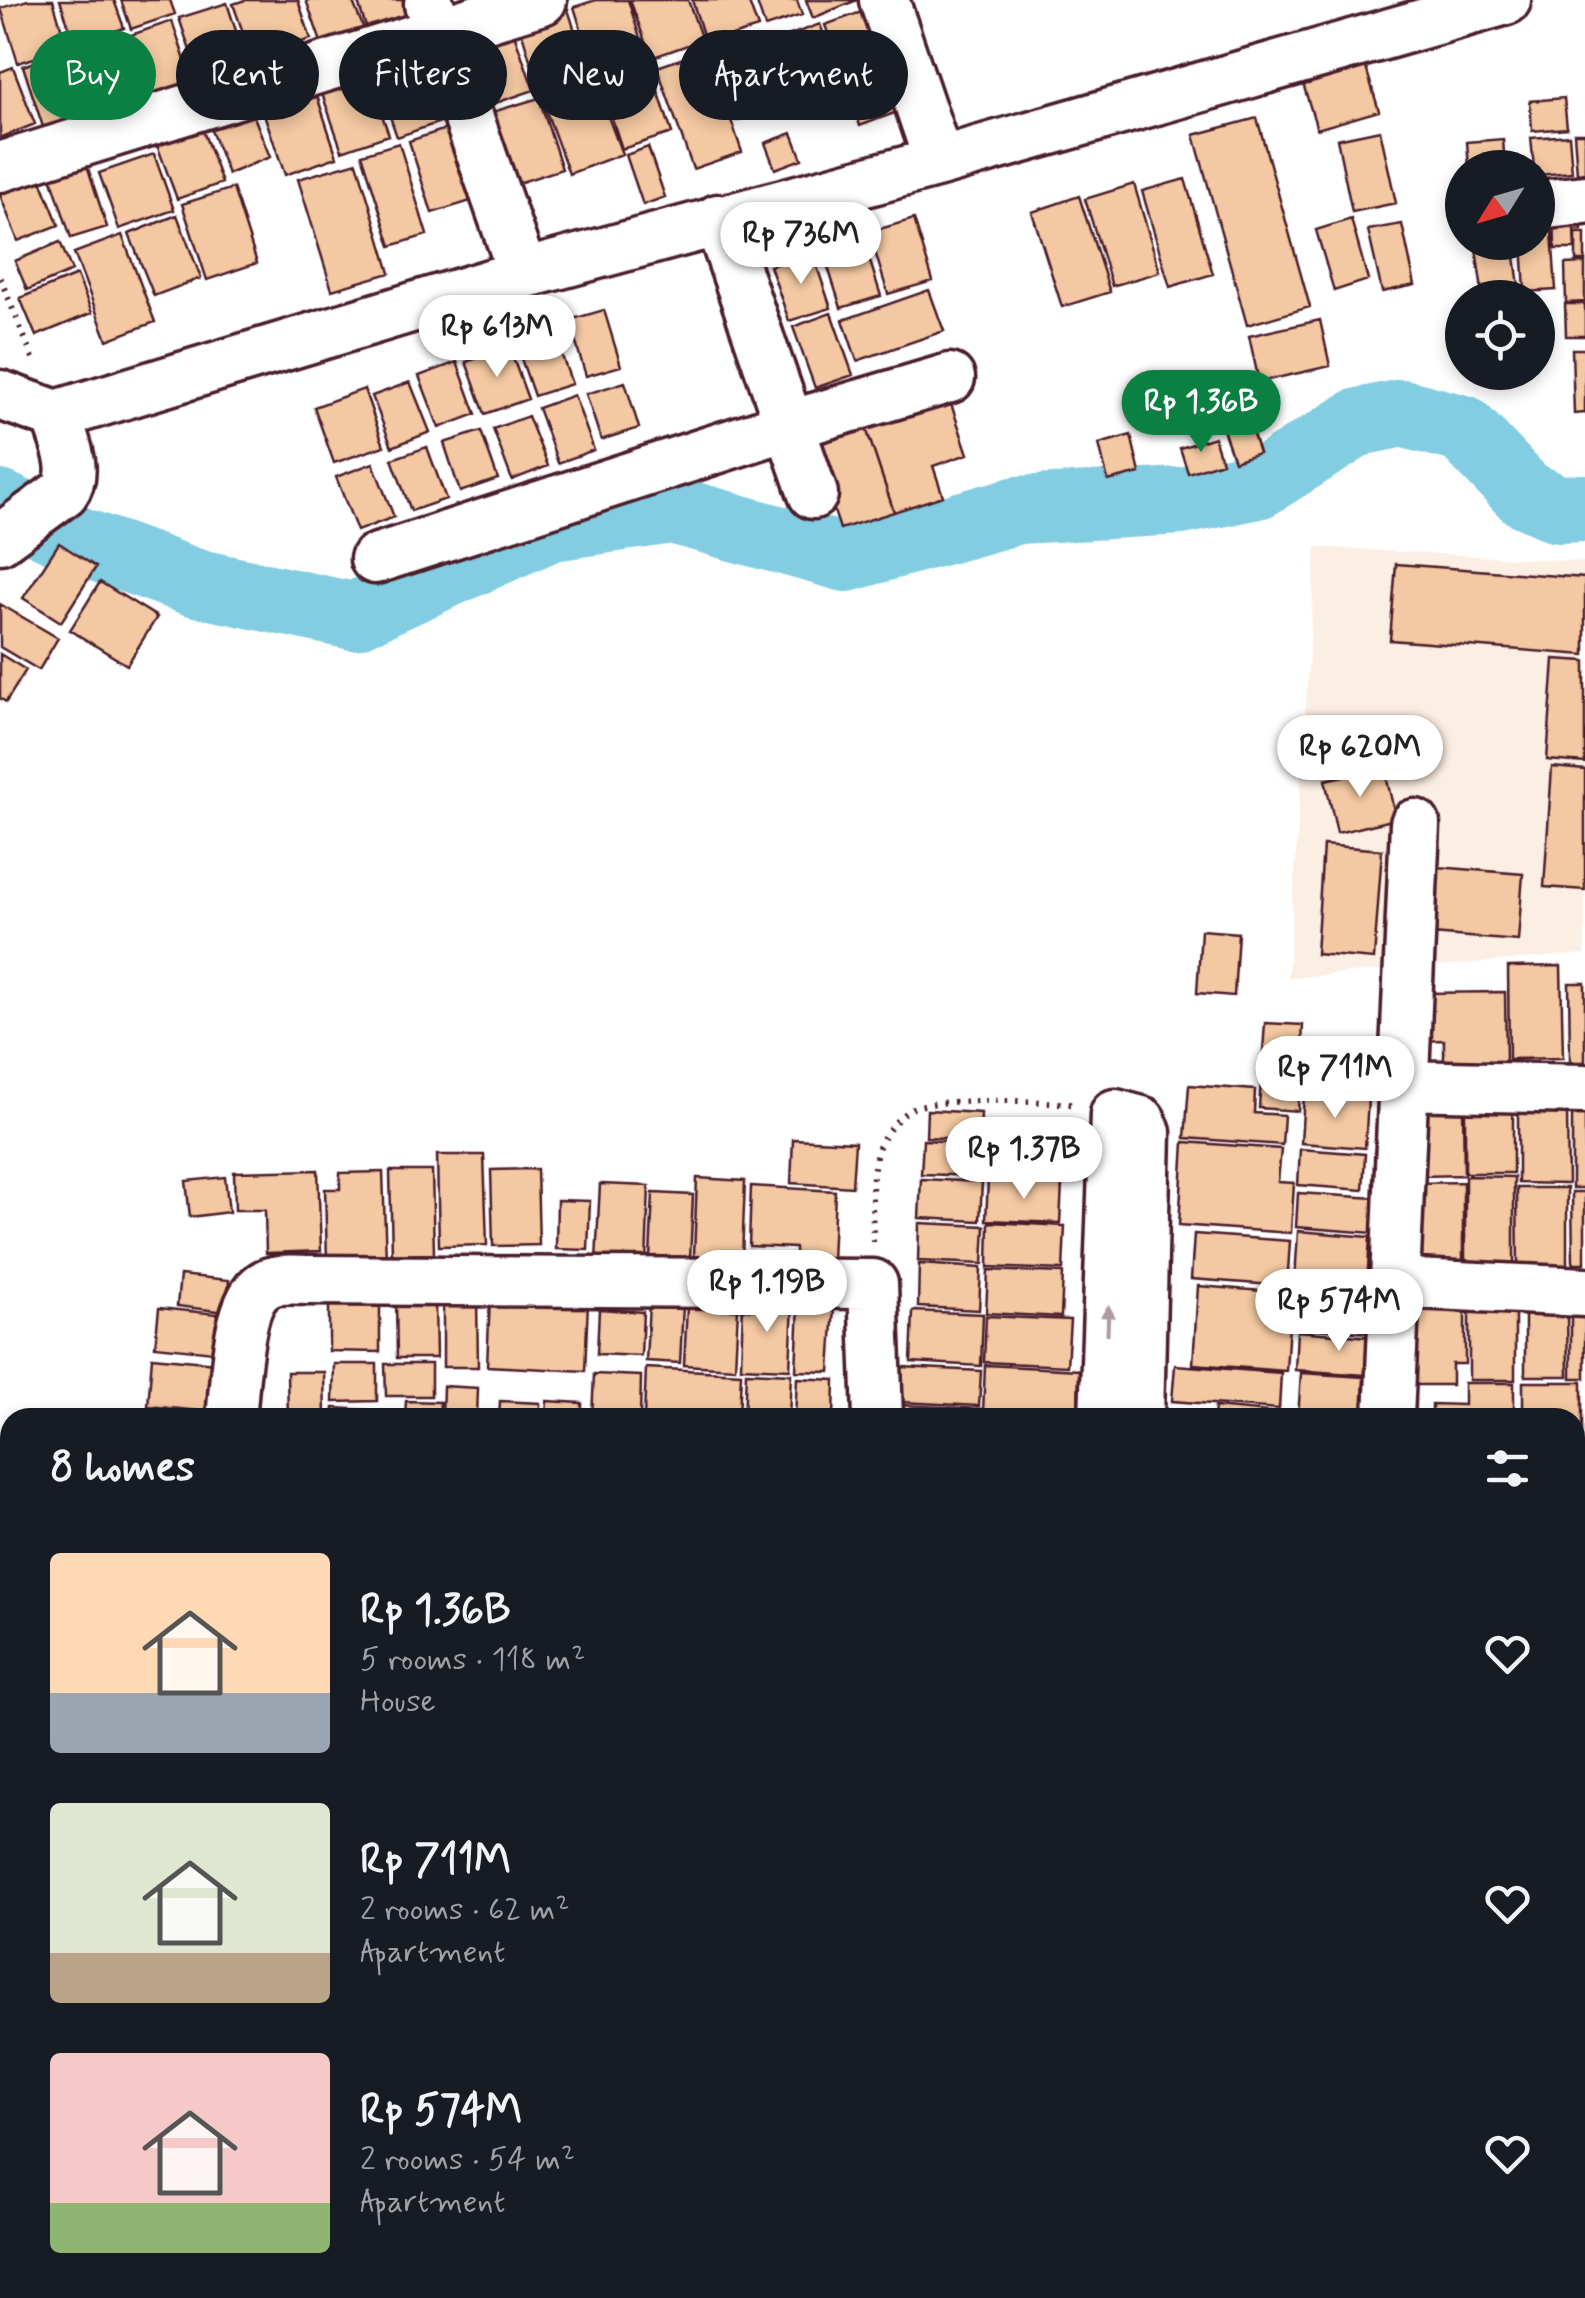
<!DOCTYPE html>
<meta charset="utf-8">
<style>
body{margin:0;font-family:Mynerve,sans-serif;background:#242831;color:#f1f3f6;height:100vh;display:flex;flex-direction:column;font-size:38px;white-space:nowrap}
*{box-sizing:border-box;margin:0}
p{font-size:32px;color:#9ea1a6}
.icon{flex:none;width:55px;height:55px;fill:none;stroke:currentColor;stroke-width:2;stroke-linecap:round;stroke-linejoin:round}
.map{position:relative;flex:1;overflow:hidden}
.drawer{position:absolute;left:0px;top:1408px;width:1585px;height:892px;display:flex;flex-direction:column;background:#171b24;border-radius:30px 30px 0 0;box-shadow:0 5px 15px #0003}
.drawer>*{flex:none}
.banner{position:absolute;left:30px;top:30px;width:1000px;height:90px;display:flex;gap:20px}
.needle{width:65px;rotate:233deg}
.buttons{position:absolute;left:1445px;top:150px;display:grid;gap:20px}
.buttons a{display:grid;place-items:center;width:110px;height:110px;border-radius:50%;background:#171b24;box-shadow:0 5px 15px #0003;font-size:50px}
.price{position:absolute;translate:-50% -85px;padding:0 22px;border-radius:35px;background:#fff;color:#222;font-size:32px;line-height:65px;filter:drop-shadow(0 2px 5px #0008)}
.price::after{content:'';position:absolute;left:50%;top:60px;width:30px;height:22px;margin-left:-15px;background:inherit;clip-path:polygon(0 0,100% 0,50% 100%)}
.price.selected{background:#0b8043;color:#fff}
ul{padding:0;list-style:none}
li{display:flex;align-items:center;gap:30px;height:250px;padding:0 50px}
li span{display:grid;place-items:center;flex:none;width:280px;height:200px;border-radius:10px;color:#555}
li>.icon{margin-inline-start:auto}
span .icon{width:120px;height:120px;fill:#fffc;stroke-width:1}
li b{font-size:42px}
h2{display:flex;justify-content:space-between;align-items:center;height:120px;padding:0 50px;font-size:42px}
.pill{padding:0 35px;border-radius:45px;background:#171b24;box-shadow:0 5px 15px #0003;font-size:35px;line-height:90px}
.pill.selected{background:#0b8043;color:#fff}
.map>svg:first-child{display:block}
.built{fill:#fbeee3}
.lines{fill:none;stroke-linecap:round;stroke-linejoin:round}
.river{stroke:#82cde2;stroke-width:68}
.building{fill:#f3c8a2;stroke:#4a1f2b;stroke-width:2.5}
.minor-casing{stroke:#4a1f2b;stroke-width:55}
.path{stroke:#4a1f2b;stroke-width:6;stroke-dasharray:2.5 8;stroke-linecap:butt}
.minor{stroke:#fff;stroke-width:48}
.oneway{fill:#ae9aa0}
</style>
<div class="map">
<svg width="1585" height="2298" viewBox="0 0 1585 2298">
<rect width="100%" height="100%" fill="#fff"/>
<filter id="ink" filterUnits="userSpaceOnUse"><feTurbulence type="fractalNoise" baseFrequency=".01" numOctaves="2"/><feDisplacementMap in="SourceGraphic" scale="20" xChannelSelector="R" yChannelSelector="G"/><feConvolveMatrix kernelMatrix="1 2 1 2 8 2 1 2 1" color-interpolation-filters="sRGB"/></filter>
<g filter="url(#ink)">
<!-- built -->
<path class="built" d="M1316,547L1585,562V954L1288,978Z"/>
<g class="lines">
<!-- river -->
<path class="river" d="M0,504L82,542L193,582L353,616L551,527L672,510L846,558L1018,510L1181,501L1258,485L1359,422L1402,413L1463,429L1525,494L1558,509L1585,508"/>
</g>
<!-- building -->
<path class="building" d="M28,0H53L67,48L18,63L1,8Z
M60,0H114L124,28L75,45Z
M121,0H170L175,14L131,29Z
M245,0H298L311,39L252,58L233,4Z
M306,0H352L364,29L322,45Z
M357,0H415L422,17L369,36Z
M596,0H628L644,51L593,67L574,7Z
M630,0H688L702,40L651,58Z
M692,0H748L758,28L706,44Z
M756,0H797L802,15L765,27Z
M806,0H857L813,18Z
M227,3L248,68L201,83L179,18Z
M875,7L893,58L844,75L825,25Z
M568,9L587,70L538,85L519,24Z
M172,21L193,84L152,98L131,35Z
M820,24L842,85L801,100L779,39Z
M512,28L534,90L487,106L465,44Z
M127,37L146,99L95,114L76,53Z
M772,38L794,100L737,121L715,58Z
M434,39L461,115L397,137L371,61Z
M707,50L742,152L693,169L657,67Z
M68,51L90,118L45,133L23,66Z
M1363,58L1379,111L1317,129L1301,77Z
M648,60L672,133L622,149L598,76Z
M897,65L913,106L860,126L845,84Z
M13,67L35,124L0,138V72Z
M366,69L389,135L342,151L319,85Z
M592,73L622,154L569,174L539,92Z
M316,93L337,157L285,175L263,111Z
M539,98L562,169L512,185L489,113Z
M1564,98L1567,128L1532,131L1530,101Z
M251,109L270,157L228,174L209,125Z
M1257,118L1310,307L1247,325L1194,135Z
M461,124L484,197L432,213L409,141Z
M202,128L222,183L177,199L157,145Z
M1380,130L1396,203L1352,212L1337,139Z
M792,133L802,159L775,169L765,143Z
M1574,133H1585V173L1577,174Z
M1569,135L1572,172L1538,175V168H1534L1531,138Z
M1503,139L1505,168H1469L1467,142Z
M399,143L427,235L391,246L362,154Z
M648,147L665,197L643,205L626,155Z
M154,154L174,210L119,229L99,173Z
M86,162L107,227L71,238L50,174Z
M357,162L390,273L332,290L298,179Z
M40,178L59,225L18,241L0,195Z
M1185,179L1213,274L1170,287L1142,191Z
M1134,184L1160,272L1112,286L1085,199Z
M233,188L257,263L207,280L182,204Z
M1079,196L1110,292L1062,307L1032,212Z
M1554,205H1581L1582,230H1574L1575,249H1555Z
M177,215L201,278L154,296L129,234Z
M1551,218L1556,290L1525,292L1522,242H1538V219Z
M914,219L933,281L888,294L869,232Z
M1351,219L1368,280L1334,291L1316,230Z
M1402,224L1415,285L1382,292L1368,230Z
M861,233L881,296L841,308L821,245Z
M1576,233H1585V261H1576Z
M122,235L155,322L107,340L74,253Z
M60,242L72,271L27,290L15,261Z
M1475,242H1513L1519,286L1482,291Z
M812,252L831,308L789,321L770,266Z
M1585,263V302L1566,303L1565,264Z
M77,275L92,313L36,336L20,298Z
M929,290L944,331L857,361L843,320Z
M1565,304H1585V336H1566Z
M604,310L621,366L586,376L569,320Z
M831,313L853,375L815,388L793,327Z
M1320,320L1330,366L1259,382L1249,336Z
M552,328L572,384L534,396L515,341Z
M509,347L528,399L485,414L466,362Z
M1572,349H1585V413L1574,414Z
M457,362L476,414L439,428L419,376Z
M410,382L430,432L392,447L372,396Z
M625,382L639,428L601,440L586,394Z
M364,389L384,446L334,463L314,407Z
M574,395L594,450L558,463L538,408Z
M949,398L968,454L933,466L943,496L894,512L864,422Z
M1245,409L1259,453L1234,461L1219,418Z
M528,416L548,466L512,480L493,429Z
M864,422L894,512L840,529L810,439Z
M481,431L498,479L460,492L444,443Z
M1131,435L1140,473L1108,481L1099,444Z
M1214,437L1222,462L1188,473L1180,448Z
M427,447L446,499L411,511L392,459Z
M373,463L394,517L357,531L336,477Z
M59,543L96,567L61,622L23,598Z
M1396,564L1585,578V655L1390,640Z
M100,582L157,617L127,665L70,630Z
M0,604L58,638L39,670L0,647Z
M0,654L26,670L6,702L0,698Z
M1554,659L1585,661V763L1547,760Z
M1384,767L1396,819L1337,833L1325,780Z
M1552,767L1585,770V890L1544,887Z
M1323,845L1382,850L1374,959L1316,954Z
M1425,866L1523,874L1518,941L1420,933Z
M1201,930L1238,933L1234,996L1197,993Z
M1561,966L1563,1058L1509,1059L1508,967Z
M1569,983H1585V1062H1570Z
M1505,992L1506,1062L1444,1063V1040L1421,1041L1420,993Z
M1265,1023L1303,1025L1298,1111L1259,1108Z
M1308,1054L1369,1059L1367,1095L1305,1090Z
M1189,1085L1255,1090L1254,1113L1284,1115L1282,1145L1185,1138Z
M1304,1094L1368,1099L1365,1148L1301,1143Z
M1420,1109H1463L1464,1175L1420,1176Z
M927,1110L981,1113L980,1140L926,1137Z
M1465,1111H1513V1173H1465Z
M1518,1111H1567L1568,1184L1518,1183Z
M1572,1113H1585V1188H1572Z
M992,1136L1062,1139L1060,1180L990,1177Z
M793,1139L855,1142L852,1187L791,1183Z
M923,1140L978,1143L977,1176L921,1174Z
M1184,1142L1281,1149L1278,1182L1294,1183L1291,1233L1179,1225Z
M1300,1149L1365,1154L1363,1190L1298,1185Z
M437,1155H484L487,1245L439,1246Z
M537,1169L539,1245L493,1246L491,1170Z
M318,1170L321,1251L266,1253L265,1210H235L234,1172Z
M390,1171H432L434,1254L392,1255Z
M383,1172L386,1260L327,1261L325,1189H340V1173Z
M1465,1176L1514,1177V1270H1465Z
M225,1177L229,1212L190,1217L186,1181Z
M697,1178L745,1181L742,1258L694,1256Z
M921,1179L982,1182L980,1221L919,1218Z
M988,1180L1062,1184L1060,1223L986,1220Z
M1463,1182V1266L1420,1265L1419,1183Z
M600,1184L649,1186L646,1263L596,1261Z
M751,1186L835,1191L832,1261L795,1259V1248L749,1246Z
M1517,1188H1567V1268H1518Z
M1572,1192H1585V1263H1573Z
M653,1193L693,1195L690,1260L650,1257Z
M1298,1193L1375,1198L1373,1233L1296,1227Z
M557,1200L590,1201L588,1250L556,1249Z
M989,1222L1065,1226L1063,1270L988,1267Z
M919,1223L985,1226L983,1264L918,1261Z
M1298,1231L1370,1237L1367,1284L1295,1279Z
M1194,1234L1290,1241L1287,1286L1191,1279Z
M919,1264L981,1268L979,1310L918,1307Z
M988,1270L1063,1273L1061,1317L986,1313Z
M180,1275L229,1280L226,1312L177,1306Z
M1298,1282L1373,1287L1370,1333L1294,1327Z
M1198,1286L1291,1293L1286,1371L1193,1364Z
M477,1298L478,1367H443V1299Z
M490,1298L588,1302L585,1371L487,1366Z
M396,1301H435L436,1358H397Z
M743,1301L793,1303L790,1369L741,1367Z
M649,1303L683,1305L680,1363L646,1361Z
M799,1304L834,1306L830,1372L796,1371Z
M1408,1305H1465V1364H1452V1385H1409Z
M329,1306H380V1352L329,1351Z
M687,1306L738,1308L735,1368L684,1365Z
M159,1308L227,1315L223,1353L155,1346Z
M599,1309L643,1312L641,1356L597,1354Z
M913,1311L983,1314L981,1366L911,1362Z
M1469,1311L1515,1312V1380H1469Z
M1525,1312L1567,1313L1568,1376H1525Z
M1571,1313H1585V1378H1571Z
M986,1316L1070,1320L1067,1366L984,1362Z
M1297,1331L1383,1338L1380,1376L1295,1370Z
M152,1357L226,1364L221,1413L148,1406Z
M334,1364H377V1401L333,1402Z
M385,1364H431V1396H386Z
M985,1365L1079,1370L1078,1418L983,1414Z
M1175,1365L1281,1373L1279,1409L1172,1401Z
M902,1367L981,1371L979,1406L901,1402Z
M646,1368L741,1373L739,1418H644Z
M287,1372H324L325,1418H288Z
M746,1372L791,1374L789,1418H744Z
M1301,1373L1364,1377L1362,1418H1298Z
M594,1374L641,1376L640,1418H592Z
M797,1378L835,1380L834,1418H795Z
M1523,1382H1582V1450H1575V1418H1523Z
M1464,1383H1514V1418H1432V1404L1464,1405Z
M443,1386L478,1388L477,1418H442Z
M406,1401L440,1402L439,1418H405Z
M500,1401L540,1403V1418H499Z
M547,1401L582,1403V1418H546Z
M899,1405L981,1409L980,1418H898Z
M1215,1407L1280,1413L1279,1418H1214Z
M334,1408L366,1410V1418H333Z
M1576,1507H1585V1571H1577Z
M1575,1576H1585V1647H1575Z
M0,1734H9L10,1802L0,1803Z
M1579,1749H1585V1798L1576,1797Z
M0,1813H10V1884H0Z
M1575,1830H1585V1910L1575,1909Z
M1575,1957L1585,1958V2019H1575Z
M1575,2022L1585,2023V2101H1575Z
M10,2200V2276L4,2280L0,2274V2207Z
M11,2290H69L74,2297L16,2298Z
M165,2290H255L263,2296L171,2298L163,2293Z
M282,2290H388L382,2298H279Z
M559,2290H630L629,2298H558Z
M683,2290H748V2298H683Z
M870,2290H944V2298H869Z
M950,2290H1031V2298H949Z
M1165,2290H1220V2298H1165Z
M1257,2290H1329V2298H1257Z
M1378,2290H1461V2298H1378Z
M1464,2290H1543V2298H1464Z"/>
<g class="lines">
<defs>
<path id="minor" d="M884,0L939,162
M429,4L523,274
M0,167L542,0
M1538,205L1585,200
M718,219L813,494
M0,395L56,415L523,274L939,162L1506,0
M0,539L64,492C80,470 63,439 56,415
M375,559L787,426L950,378
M1403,1085L1585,1089
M1394,1283L1585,1292
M231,1418C235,1386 236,1304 263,1286C275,1277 296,1280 310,1280L873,1284L878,1418
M1104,1418L1115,1114L1141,1121L1146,1132L1139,1418
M1389,1418L1415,824
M1575,1487H1585
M0,1703H10
M1575,1713H1585
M7,1901L10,1902
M1575,1942H1585
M1575,2146H1585
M852,2290V2298
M1367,2290V2298
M124,2298L133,2290
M414,2298L418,2290
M648,2298V2290
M1070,2298L1071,2290
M1123,2298V2290
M1563,2298V2290"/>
</defs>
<!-- minor casing -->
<use href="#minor" class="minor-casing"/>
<!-- path -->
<path class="path" d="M0,278L35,363
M873,1242C873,1211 868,1171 881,1142C888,1129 900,1115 913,1108C935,1098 1051,1100 1076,1105"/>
<!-- minor -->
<use href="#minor" class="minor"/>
</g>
<!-- one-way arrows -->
<defs><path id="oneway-solid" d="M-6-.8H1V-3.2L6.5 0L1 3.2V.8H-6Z" transform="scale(2.5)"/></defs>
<use class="oneway" href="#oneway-solid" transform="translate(1108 1320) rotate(-88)"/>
</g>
</svg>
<div class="buttons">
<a><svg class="needle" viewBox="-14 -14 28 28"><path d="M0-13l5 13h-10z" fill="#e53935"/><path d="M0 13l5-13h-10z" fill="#9ea1a6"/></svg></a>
<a><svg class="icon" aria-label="locate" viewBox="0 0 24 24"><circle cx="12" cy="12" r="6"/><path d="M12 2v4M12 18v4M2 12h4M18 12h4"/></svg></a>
</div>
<b class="price" style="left:801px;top:287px">Rp 736M</b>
<b class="price" style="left:497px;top:380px">Rp 613M</b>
<b class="price selected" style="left:1201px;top:455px">Rp 1.36B</b>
<b class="price" style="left:1360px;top:800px">Rp 620M</b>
<b class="price" style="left:1335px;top:1121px">Rp 711M</b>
<b class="price" style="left:1024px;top:1202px">Rp 1.37B</b>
<b class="price" style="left:767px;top:1335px">Rp 1.19B</b>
<b class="price" style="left:1339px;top:1354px">Rp 574M</b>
<div class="banner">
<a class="pill selected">Buy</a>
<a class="pill">Rent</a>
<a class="pill">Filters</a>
<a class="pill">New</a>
<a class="pill">Apartment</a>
</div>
<section class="drawer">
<h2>8 homes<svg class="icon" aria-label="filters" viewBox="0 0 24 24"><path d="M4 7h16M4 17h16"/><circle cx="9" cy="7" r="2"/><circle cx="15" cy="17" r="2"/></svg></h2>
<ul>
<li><span style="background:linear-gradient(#ffd9b3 70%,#9aa5b1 0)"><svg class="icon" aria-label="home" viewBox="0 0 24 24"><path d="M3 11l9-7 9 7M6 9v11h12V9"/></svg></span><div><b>Rp 1.36B</b><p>5 rooms · 118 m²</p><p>House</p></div><svg class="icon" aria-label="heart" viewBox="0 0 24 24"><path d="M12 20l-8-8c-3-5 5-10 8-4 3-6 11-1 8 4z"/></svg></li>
<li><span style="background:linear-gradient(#dfe7d0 75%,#b9a48a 0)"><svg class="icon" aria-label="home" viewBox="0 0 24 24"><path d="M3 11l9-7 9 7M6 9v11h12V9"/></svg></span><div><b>Rp 711M</b><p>2 rooms · 62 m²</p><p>Apartment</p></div><svg class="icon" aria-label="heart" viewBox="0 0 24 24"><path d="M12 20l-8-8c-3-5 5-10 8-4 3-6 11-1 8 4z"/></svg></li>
<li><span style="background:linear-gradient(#f6c9c9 75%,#8fb573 0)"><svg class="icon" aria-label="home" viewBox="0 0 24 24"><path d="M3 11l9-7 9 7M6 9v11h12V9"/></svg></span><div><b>Rp 574M</b><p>2 rooms · 54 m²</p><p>Apartment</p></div><svg class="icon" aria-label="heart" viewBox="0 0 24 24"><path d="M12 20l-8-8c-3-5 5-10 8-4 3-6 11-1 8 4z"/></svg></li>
</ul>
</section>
</div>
